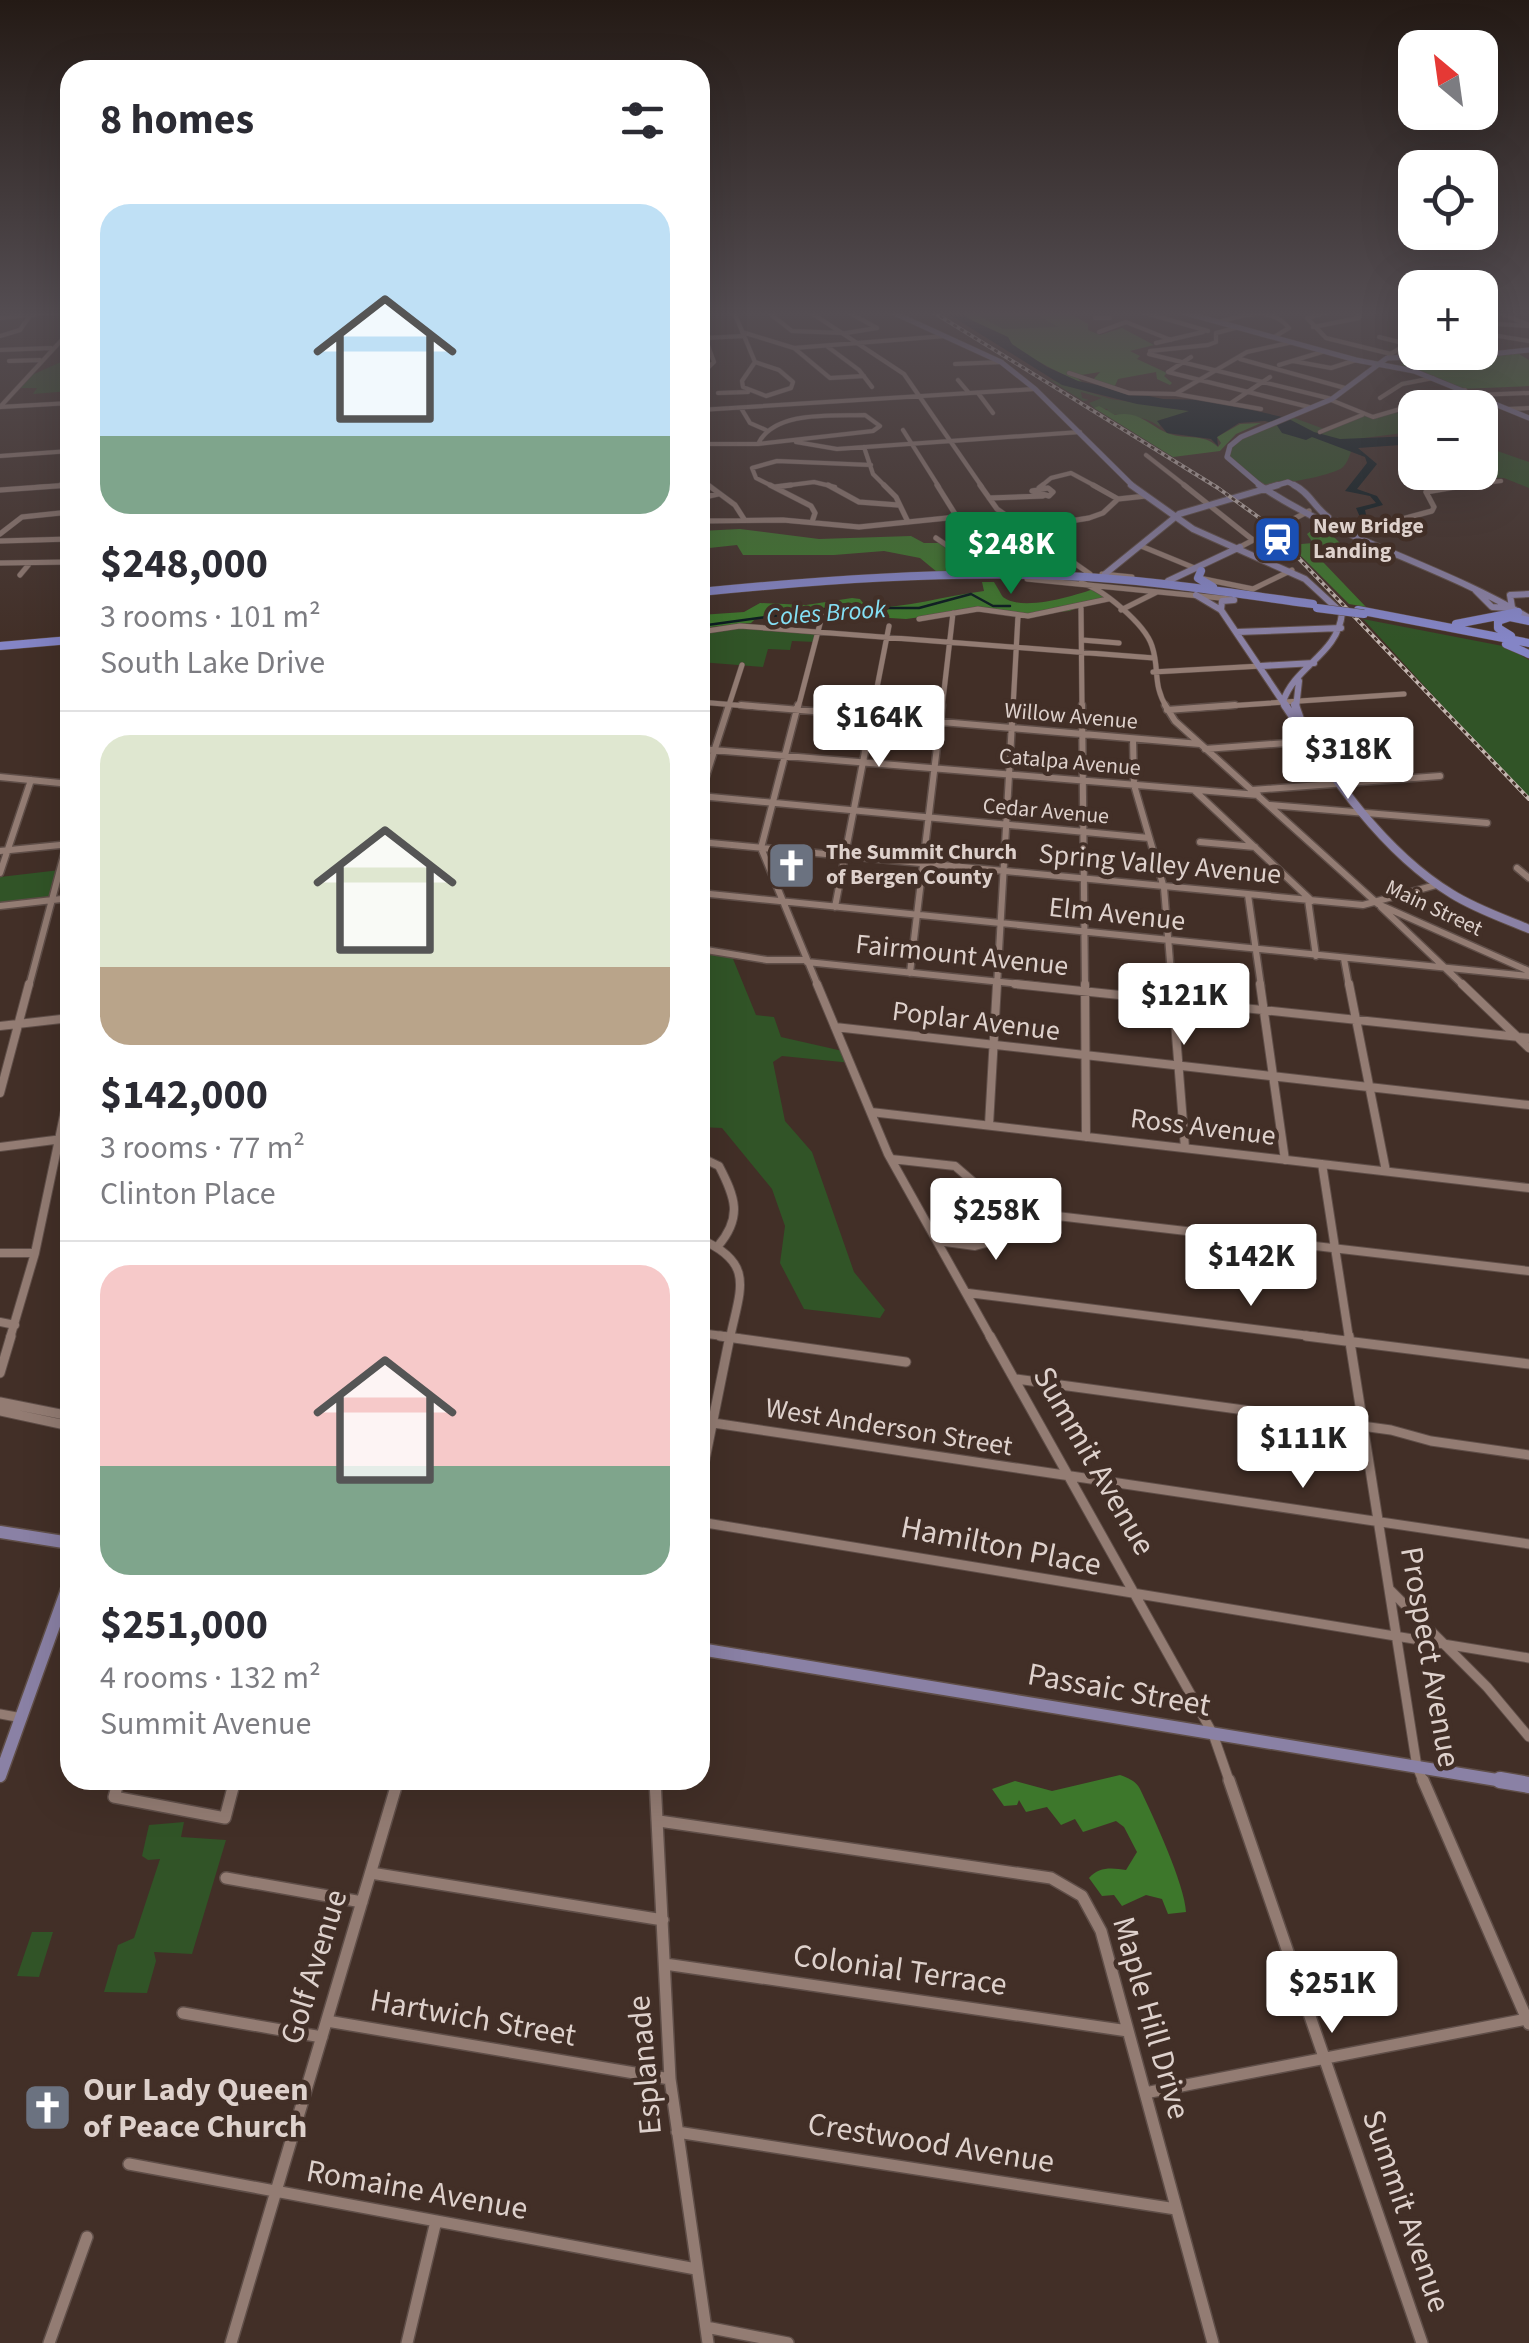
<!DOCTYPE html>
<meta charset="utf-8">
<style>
body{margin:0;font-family:"Source Sans 3",sans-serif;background:#f7f7f7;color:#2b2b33;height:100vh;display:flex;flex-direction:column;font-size:38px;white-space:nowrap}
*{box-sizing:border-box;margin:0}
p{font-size:32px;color:#7c7c81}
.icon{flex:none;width:55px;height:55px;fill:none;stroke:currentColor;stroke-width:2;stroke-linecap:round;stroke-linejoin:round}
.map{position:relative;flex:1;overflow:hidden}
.side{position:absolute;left:60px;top:60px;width:650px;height:1730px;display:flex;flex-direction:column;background:#fff;border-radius:30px;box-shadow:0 10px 40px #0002}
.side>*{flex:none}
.needle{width:65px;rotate:331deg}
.fabs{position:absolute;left:1398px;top:30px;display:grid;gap:20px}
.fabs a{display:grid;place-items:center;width:100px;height:100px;border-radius:20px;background:#fff;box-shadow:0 10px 40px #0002;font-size:50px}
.price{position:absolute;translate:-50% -85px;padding:0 22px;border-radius:10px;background:#fff;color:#222;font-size:32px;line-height:65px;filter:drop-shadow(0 2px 5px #0008)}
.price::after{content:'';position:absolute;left:50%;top:60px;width:30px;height:22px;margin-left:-15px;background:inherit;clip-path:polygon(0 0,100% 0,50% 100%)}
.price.selected{background:#0b8043;color:#fff}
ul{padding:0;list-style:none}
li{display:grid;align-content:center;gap:20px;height:530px;padding:0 40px}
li+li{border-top:2px solid #e1e1e2}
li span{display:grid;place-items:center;height:310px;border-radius:30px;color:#555}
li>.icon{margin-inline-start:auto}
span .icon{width:180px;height:180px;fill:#fffc;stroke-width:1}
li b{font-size:42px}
h2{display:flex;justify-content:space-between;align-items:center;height:120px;padding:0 40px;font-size:42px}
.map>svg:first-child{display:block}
.green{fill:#315427}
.forest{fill:#3d772b}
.water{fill:#091a1e}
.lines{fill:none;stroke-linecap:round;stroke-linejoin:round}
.stream{stroke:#091a1e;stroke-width:2.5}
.minor-far5-casing{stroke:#5f4e48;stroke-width:5}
.minor-far4-casing{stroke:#5f4e48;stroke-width:6}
.minor-far3-casing{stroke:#5f4e48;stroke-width:9}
.minor-far2-casing{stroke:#5f4e48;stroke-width:10}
.minor-far1-casing{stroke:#5f4e48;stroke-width:11}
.minor-casing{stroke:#5f4e48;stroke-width:14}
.major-far4-casing{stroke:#5f4e48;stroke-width:6}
.major-far3-casing{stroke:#5f4e48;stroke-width:8}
.major-far2-casing{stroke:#5f4e48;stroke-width:10}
.major-far1-casing{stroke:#5f4e48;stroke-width:15}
.major-casing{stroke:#5f4e48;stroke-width:19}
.highway-casing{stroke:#5f4e48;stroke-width:9}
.minor-far5{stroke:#937c73;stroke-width:4}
.minor-far4{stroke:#937c73;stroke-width:5}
.minor-far3{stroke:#937c73;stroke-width:6}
.minor-far2{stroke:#937c73;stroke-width:8}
.minor-far1{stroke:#937c73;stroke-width:9}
.minor{stroke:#937c73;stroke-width:11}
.major-far4{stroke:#8a81a5;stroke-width:5}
.major-far3{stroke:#8a81a5;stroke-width:6}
.major-far2{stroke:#8a81a5;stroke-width:8}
.major-far1{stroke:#8a81a5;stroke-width:12}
.major{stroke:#8a81a5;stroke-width:16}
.highway{stroke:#8485c6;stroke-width:8}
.rail-casing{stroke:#c4b6b0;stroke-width:4}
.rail{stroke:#422f27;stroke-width:2.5;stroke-dasharray:4;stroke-linecap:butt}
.highway-bridge-casing{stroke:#5f4e48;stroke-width:9;stroke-linecap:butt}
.highway-bridge{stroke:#8485c6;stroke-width:8}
.labels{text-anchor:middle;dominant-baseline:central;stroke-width:9;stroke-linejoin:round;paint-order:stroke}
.far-poi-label{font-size:22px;font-weight:bold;fill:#ded1cc;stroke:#422f27;text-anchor:start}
.far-street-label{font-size:22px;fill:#ded1cc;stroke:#422f27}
.far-water-label{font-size:25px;font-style:italic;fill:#84e0f5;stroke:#422f27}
.street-label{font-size:28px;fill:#ded1cc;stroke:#422f27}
.near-street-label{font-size:32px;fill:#ded1cc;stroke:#422f27}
.near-poi-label{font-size:32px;font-weight:bold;fill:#ded1cc;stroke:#422f27;text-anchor:start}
</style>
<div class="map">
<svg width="1529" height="2343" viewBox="0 0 1529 2343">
<rect width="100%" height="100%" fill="#422f27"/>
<!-- green -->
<path class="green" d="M972,312H1032L1060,328L1003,329Z
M70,358V391L33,394L37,388H16L25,378Z
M1048,379L1111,399L1196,412L1159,420L1160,427C1142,413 1124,418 1105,412L1108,409L1094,408L1089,403L1102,398L1081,392L1082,398L1089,400L1083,401Z
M1397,413L1407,420L1403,433L1356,439C1351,448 1350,460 1343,467C1334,476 1269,487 1260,484C1245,480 1231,466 1229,451L1242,437L1289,416L1324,429L1362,415Z
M1480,445L1529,462V488L1504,478L1485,477L1486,481L1467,483L1446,473L1480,472Z
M1363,619L1508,647L1529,660V800Z
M739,627L817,633L815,642L792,641L790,650L768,649L763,667L700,662V632Z
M60,870L52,900L0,906V877Z
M700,945L731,954L756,1015L774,1017L781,1037L847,1052L852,1063L782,1056L773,1062L785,1121L812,1152L854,1272L885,1310L880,1318L804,1309L780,1263L785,1226L772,1189L722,1128L700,1127Z
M184,1822L181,1837L226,1840L192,1954L154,1952L156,1961L147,1993L104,1992L118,1945L134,1938L160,1859L148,1860L142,1856L149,1825Z
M32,1932H53L39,1977L17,1976Z"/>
<!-- forest -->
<path class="forest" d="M963,312H972L1003,329L1058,327L1032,312H1067L1088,324V330L1100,335L1122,328L1154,345L1130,351L1140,356L1137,359L1167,373L1164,376L1172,383L1170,385L1157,379L1156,372L1118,379L1114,388L1092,381L1100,372L1075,376L1083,383C1062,376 971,326 963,312Z
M1407,344L1415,346V352L1459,357L1514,351L1529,360V386L1461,389L1404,366L1401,364L1407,362L1450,358L1408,355L1398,350Z
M1099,406L1115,415C1137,410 1147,423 1165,432C1183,441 1203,432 1218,447L1221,443L1217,437L1240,424L1261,423L1236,434L1220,451L1173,457L1094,408Z
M1322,523L1332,527L1329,532L1340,543L1323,562L1366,607L1349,604L1290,545L1313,543L1307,534Z
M740,529L819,539L911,536L924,543H941C951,555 971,561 985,571L937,572L920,558L884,551L834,555H743L737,545L700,549V531Z
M982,582H994C995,583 1002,596 1003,597C1023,613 1079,594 1100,587L1108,598L1069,611L1018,616L983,609L906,619L791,612L756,618L751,623L700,628V615L744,612L760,603L806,605L852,598L860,599L867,608C907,608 944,596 984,591Z
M1120,1775C1128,1778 1136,1781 1140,1789C1153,1816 1185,1885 1186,1912L1168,1914L1162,1899L1146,1895L1122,1906L1114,1895L1102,1896L1089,1878C1099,1866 1113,1868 1126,1870L1137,1852L1124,1827L1116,1821L1083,1832L1075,1819L1061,1825L1047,1807L1026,1812L1019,1800L1017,1805L1004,1806L992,1789L1015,1781L1052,1791Z"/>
<!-- water -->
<path class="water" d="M945,312H963L967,318L1008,337L1012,344L1047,367L1078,381L1163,399L1208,400L1287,418L1314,432L1340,439L1415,436V444L1358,448L1377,464L1357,489L1377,496L1383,505L1365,510L1367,519L1353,523L1348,521L1360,517L1356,508L1376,503L1370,496L1345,491L1367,463L1365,457L1312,437L1306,440L1282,433L1276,424L1265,421L1239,423L1217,437L1218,446L1211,439L1167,433L1157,421L1189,411L1137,404L1062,385Z"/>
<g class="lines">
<!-- stream -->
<path class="stream" d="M700,626L833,608H919L971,594L993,606H1010"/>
<defs>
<path id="minor-far5" d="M734,312L755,362
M768,312L792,331L843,333
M810,312L904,374L982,487
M1142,312L1208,331
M1328,312L1307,318L1326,338L1391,354
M1498,312L1529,325
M1190,314L1201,312
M0,318L58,312
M1095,318H1110
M1219,322C1244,315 1270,305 1289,328L1274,337
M1480,323L1529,326
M700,324L714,362L700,375
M1313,327L1359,318V312
M742,332L794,348L945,336
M1099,332L1126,322L1171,340
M846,333L877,328L848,312
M1480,333L1529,341
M0,336L20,330L29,317
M1379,337L1407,344
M705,338L744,336
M1156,343L1203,332
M828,347L859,370L872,387
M794,348L830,378L864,376
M0,350L51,348
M1150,351L1208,345L1216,342V333L1239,327
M1149,354L1332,399
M1389,355L1415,339
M1240,359L1345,388
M9,361L40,360
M1293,361L1331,368L1356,360
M755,362L779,370L793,382L791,388L766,396L743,387L742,381Z
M955,364L1002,362
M1279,365L1325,351
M1168,372L1309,407
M1168,372L1191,357
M1069,373L1129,393L1176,394L1261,409
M958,380L969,393
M718,393L748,392
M978,393L993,413
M1177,393L1247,352L1293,342
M1476,395L1529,393
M1380,398L1402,384L1433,378
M1331,400L1373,417L1465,390
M1231,403L1270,377
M0,407L70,331
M0,407L70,403
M741,408L750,423L766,430
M1508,409L1529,408
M700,410L1034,389
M865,415L880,426L873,431L758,444C774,410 833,416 865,415Z
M700,430L705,436L700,444
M903,430L939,487
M1320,432L1362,415
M951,441L1080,432
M796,442L837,449L951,441
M700,444H758
M864,447L873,474L886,487
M1146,455L1187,487
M0,456L70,451
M700,474L710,487
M60,486L70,471
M36,487L70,485
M774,487L756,478L752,468L777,461L871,465
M775,487L814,482L835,487
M1040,487L1051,478L1071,473L1097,487
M1445,487L1501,481"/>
<path id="minor-far4" d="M708,485L735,505L744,519
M770,485L811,506L815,513L812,522
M828,485L859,502L898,505
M884,485L896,497L908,522
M937,485L957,517L1034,572H1043
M980,485L997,509L1090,574
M1093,485L1118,499
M1184,485L1253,540
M775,487L791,485
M1039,488L1043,485
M1048,488L1053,492L1049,496L1032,491Z
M0,490L70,485
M700,498L718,494
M989,498L1043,496
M700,521L783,520L859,527L957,517
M1352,527L1369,528L1432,511L1434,507L1426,492L1467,485
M1021,529L1089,518L1103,513L1118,499L1146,496
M0,534L22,517L70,512
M936,538L984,571
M0,541L70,539
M1141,546L1197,569
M1240,547L1309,511
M963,557L1035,538
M0,563L70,562
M1102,574L1132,577
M20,575L30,563
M1027,579L1230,599
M1204,579L1253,589L1292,570
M1081,583C1102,588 1145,624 1152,646C1160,670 1152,684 1167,708
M1081,608L1082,708
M1121,610L1157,592
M919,619L978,609L1028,616L1108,599
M700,632L740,626L1154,658
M1082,640L1119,643
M1153,672L1261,666
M700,702L770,708
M728,708L742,665
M798,708L822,616
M873,708L889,626
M942,708L953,613
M1013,708L1018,616
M1198,708L1404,694"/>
<path id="minor-far3" d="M741,705L1200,744
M798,705L761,848L818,986
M1082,705L1085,986
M1165,705L1175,721L1378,904L1529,971
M1167,710L1235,705
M1133,739L1134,785L1164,888L1172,986
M700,749L1258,795
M1205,749L1396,735
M0,777L70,784
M1252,790L1440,776
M1195,791L1312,901
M700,795L729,705
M700,796L1149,838
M1270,805L1487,823
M700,842L1363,905L1436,885
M1200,842L1255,847
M0,851L70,844
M1517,868L1529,878
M0,873L31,780
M700,893L1529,976
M1248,895L1261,986
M1308,900L1316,956
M0,906L70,898
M835,907L874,705
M1381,907L1464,986
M700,949L767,960H806
M1344,959L1349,986
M807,962L1039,986
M910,973L942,705
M29,986L70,832
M997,986L1013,705"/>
<path id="minor-far2" d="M817,984L888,1154L991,1338
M1015,984L1529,1038
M1085,984L1086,1137
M1172,984L1185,1148
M1260,984L1285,1160
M1349,984L1386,1171
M1462,984L1529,1048
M0,1026L70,1018
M835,1027L1529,1105
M0,1093L29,984
M871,1112L1529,1188
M989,1125L997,984
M0,1147L70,1138
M700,1157L719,1166C735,1197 743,1217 718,1246
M891,1159L955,1166L1006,1210
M1322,1164L1349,1338
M1006,1210L1529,1271
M700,1239C756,1263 740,1289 730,1338
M938,1241L975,1246L990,1242L1006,1210
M0,1253H35
M968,1293L1326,1338
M0,1322L15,1325
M700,1333L738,1338
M10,1338L35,1253L70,1087"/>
<path id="minor-far1" d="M720,1336L906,1362
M990,1336L1213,1734L1230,1783
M1306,1336L1529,1364
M1349,1336L1417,1767L1424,1783
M0,1373L11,1336
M1016,1379L1391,1430L1431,1441L1529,1455
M0,1402L70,1416
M0,1411L70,1426
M700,1421L1529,1544
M700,1484L730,1336
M700,1522L1529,1658
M1389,1589L1487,1687L1529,1737
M0,1714L22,1718"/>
<path id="minor" d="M119,1780L114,1797L225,1818L235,1780
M655,1780L670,2079L708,2343
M1229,1780L1422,2343
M1423,1780L1529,2024
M659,1821L1051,1878L1082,1896L1101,1931L1213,2343
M371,1873L663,1920
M226,1878L362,1902
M665,1964L1128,2031
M183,2013L322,2037
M327,2021L670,2079
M1145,2093L1527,2019
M677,2132L1176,2209
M129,2164L696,2269
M706,2327L788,2343
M49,2343L87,2237
M231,2343L398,1780
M407,2343L436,2221"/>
<path id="major-far4" d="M892,312L1001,362L1035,389L1134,487
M1182,312L1356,360L1414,371L1529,418
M1472,356L1529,350
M1262,487L1227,457L1230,446L1241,437L1332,399L1387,358L1479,355
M1270,487L1288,482L1298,487"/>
<path id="major-far3" d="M1131,485L1193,529L1305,579L1342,613C1338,655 1295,665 1283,702
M1259,485C1342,541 1443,566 1529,618
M1294,485C1310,493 1314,507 1328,517
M1105,574L1179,514L1278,485
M1168,581L1240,547
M1476,591L1492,607L1511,608
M1196,595L1221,610L1287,708
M1512,607L1510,595L1529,594
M1221,610L1222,601L1234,600
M1237,632L1341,628
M1261,666L1314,663
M1296,708L1299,681"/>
<path id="major-far2" d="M1285,705C1330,773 1381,851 1452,894C1476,909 1503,918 1529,929
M1295,705L1300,719"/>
<path id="major-far1" d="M0,1532L70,1543
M700,1649L1515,1783
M0,1776L70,1581"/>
<path id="major" d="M1500,1780L1529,1785"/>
<path id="highway" d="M1201,571L1198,578L1213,587
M700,592C821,580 942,571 1064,576C1148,579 1230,593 1313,604
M1358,610L1529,643
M1456,624L1518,612
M1511,636L1498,628V621L1510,617L1529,621
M1506,644L1529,654
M0,646L70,640"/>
</defs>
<!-- minor-far5 casing -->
<use href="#minor-far5" class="minor-far5-casing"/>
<!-- minor-far4 casing -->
<use href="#minor-far4" class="minor-far4-casing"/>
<!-- minor-far3 casing -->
<use href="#minor-far3" class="minor-far3-casing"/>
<!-- minor-far2 casing -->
<use href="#minor-far2" class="minor-far2-casing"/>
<!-- minor-far1 casing -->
<use href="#minor-far1" class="minor-far1-casing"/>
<!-- minor casing -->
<use href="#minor" class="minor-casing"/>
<!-- major-far4 casing -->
<use href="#major-far4" class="major-far4-casing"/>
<!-- major-far3 casing -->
<use href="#major-far3" class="major-far3-casing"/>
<!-- major-far2 casing -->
<use href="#major-far2" class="major-far2-casing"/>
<!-- major-far1 casing -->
<use href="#major-far1" class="major-far1-casing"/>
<!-- major casing -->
<use href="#major" class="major-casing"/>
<!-- highway casing -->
<use href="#highway" class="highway-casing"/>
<!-- minor-far5 -->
<use href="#minor-far5" class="minor-far5"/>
<!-- minor-far4 -->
<use href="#minor-far4" class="minor-far4"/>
<!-- minor-far3 -->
<use href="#minor-far3" class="minor-far3"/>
<!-- minor-far2 -->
<use href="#minor-far2" class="minor-far2"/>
<!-- minor-far1 -->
<use href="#minor-far1" class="minor-far1"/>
<!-- minor -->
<use href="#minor" class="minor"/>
<!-- major-far4 -->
<use href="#major-far4" class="major-far4"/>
<!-- major-far3 -->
<use href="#major-far3" class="major-far3"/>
<!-- major-far2 -->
<use href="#major-far2" class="major-far2"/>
<!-- major-far1 -->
<use href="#major-far1" class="major-far1"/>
<!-- major -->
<use href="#major" class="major"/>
<!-- highway -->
<use href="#highway" class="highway"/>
<defs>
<path id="rail" d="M933,312L1218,488L1261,519L1529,799"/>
</defs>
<!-- rail casing -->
<use href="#rail" class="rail-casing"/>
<!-- rail -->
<use href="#rail" class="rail"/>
<defs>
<path id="highway-bridge" d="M1317,608L1364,614"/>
</defs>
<!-- highway-bridge casing -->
<use href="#highway-bridge" class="highway-bridge-casing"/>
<!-- highway-bridge -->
<use href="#highway-bridge" class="highway-bridge"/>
</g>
<!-- sky -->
<linearGradient id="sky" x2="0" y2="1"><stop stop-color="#241a15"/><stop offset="0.49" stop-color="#544d52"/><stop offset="1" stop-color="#544d52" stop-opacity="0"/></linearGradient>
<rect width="1529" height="640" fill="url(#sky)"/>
<!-- icons -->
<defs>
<symbol id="station-square" viewBox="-11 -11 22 22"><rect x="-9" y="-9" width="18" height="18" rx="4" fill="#1a4fb4" stroke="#422f27"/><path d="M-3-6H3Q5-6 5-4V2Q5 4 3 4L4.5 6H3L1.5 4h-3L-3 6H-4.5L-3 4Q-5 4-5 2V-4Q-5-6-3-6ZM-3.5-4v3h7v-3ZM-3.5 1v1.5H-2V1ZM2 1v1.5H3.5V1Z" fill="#fff"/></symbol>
<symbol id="church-square" viewBox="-11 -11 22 22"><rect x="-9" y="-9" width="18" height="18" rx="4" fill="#6b7280" stroke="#422f27"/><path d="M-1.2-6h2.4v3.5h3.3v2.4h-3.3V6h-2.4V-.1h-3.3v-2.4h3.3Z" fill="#fff"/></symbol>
</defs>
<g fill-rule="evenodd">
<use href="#station-square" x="1250" y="512" width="55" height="55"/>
<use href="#church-square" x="764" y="838" width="55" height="55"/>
<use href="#church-square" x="20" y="2080" width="55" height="55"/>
</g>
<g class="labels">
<!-- far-poi labels -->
<g class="far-poi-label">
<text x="1313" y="526">New Bridge<tspan x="1313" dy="25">Landing</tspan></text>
<text x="826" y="852">The Summit Church<tspan x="826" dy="25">of Bergen County</tspan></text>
</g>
<!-- far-street labels -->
<g class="far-street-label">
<text transform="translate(1071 716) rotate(5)">Willow Avenue</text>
<text transform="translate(1070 762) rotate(5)">Catalpa Avenue</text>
<text transform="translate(1046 811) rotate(5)">Cedar Avenue</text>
<text transform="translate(1434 908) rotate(25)">Main Street</text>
</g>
<!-- far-water labels -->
<g class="far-water-label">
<text transform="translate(826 613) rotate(-4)">Coles Brook</text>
</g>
<!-- street labels -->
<g class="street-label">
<text transform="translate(1160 864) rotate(5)">Spring Valley Avenue</text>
<text transform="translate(1117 914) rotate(6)">Elm Avenue</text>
<text transform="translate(962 955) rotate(6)">Fairmount Avenue</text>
<text transform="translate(976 1021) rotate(7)">Poplar Avenue</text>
<text transform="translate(1203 1127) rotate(7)">Ross Avenue</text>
<text transform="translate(889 1427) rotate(9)">West Anderson Street</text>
</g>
<!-- near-street labels -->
<g class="near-street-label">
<text transform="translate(1094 1461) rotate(60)">Summit Avenue</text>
<text transform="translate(1001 1546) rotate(11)">Hamilton Place</text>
<text transform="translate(1430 1657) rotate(80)">Prospect Avenue</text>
<text transform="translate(1119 1690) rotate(10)">Passaic Street</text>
<text transform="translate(314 1967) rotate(-73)">Golf Avenue</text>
<text transform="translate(900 1970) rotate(8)">Colonial Terrace</text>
<text transform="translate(473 2018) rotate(10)">Hartwich Street</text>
<text transform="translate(1151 2018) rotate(74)">Maple Hill Drive</text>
<text transform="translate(645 2065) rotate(-95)">Esplanade</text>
<text transform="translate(931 2143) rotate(9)">Crestwood Avenue</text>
<text transform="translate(417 2190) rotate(10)">Romaine Avenue</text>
<text transform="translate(1406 2211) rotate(71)">Summit Avenue</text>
</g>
<!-- near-poi labels -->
<g class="near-poi-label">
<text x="83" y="2090">Our Lady Queen<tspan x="83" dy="37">of Peace Church</tspan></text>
</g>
</g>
</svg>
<div class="fabs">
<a><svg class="needle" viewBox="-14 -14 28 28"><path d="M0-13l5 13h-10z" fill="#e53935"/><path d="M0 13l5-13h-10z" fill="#7c7c81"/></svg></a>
<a><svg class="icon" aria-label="locate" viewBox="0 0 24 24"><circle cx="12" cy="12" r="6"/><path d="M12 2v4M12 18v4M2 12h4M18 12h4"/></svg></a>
<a>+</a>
<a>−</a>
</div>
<b class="price selected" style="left:1011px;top:597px">$248K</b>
<b class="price" style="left:879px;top:770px">$164K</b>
<b class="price" style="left:1348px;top:802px">$318K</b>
<b class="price" style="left:1184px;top:1048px">$121K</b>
<b class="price" style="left:996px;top:1263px">$258K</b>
<b class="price" style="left:1251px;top:1309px">$142K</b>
<b class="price" style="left:1303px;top:1491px">$111K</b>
<b class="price" style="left:1332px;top:2036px">$251K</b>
<section class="side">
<h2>8 homes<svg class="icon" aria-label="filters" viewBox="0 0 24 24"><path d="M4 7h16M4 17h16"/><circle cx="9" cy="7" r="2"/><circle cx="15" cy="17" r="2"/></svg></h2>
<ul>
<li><span style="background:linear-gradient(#bfe0f5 75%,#7fa58c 0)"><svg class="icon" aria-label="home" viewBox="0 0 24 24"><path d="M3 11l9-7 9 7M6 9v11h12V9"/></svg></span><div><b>$248,000</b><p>3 rooms · 101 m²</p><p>South Lake Drive</p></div></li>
<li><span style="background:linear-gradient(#dfe7d0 75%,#b9a48a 0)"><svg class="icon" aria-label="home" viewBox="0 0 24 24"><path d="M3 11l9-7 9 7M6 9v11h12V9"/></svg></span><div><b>$142,000</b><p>3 rooms · 77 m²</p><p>Clinton Place</p></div></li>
<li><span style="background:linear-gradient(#f6c9c9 65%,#7fa58c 0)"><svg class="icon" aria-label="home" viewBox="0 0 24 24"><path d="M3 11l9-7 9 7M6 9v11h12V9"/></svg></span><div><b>$251,000</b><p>4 rooms · 132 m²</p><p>Summit Avenue</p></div></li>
</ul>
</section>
</div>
